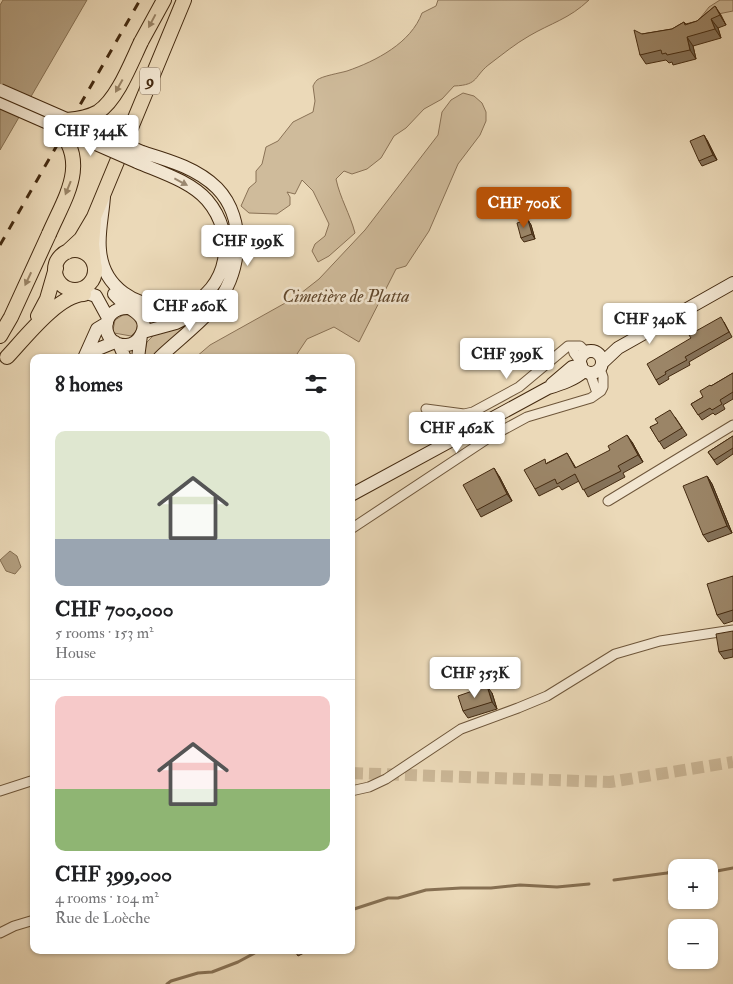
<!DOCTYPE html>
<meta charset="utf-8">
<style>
body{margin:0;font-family:"IM FELL Double Pica",serif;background:#f6f6f6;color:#202124;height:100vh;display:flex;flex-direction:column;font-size:19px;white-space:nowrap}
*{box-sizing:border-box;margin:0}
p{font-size:16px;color:#757577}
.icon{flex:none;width:28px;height:28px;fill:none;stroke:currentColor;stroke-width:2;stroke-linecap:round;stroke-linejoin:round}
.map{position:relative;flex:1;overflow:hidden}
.panel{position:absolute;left:30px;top:354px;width:325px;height:600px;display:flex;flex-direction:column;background:#fff;border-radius:10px;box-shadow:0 1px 4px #0004}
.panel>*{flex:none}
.tools{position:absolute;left:668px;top:859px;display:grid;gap:10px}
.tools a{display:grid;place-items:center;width:50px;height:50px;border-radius:10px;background:#fff;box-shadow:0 1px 4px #0004;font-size:25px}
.price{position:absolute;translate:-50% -42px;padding:0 11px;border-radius:5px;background:#fff;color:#222;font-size:16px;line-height:32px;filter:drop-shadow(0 1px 2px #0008)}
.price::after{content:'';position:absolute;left:50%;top:30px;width:15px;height:11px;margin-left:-8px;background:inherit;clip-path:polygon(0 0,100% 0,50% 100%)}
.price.current{background:#b45309;color:#fff}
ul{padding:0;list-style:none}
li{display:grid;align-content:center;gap:10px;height:265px;padding:0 25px}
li+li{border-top:1px solid #e0e0e0}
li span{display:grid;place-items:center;height:155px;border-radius:10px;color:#555}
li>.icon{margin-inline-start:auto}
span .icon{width:90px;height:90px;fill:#fffc;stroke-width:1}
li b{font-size:21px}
h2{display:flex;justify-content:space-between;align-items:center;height:60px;padding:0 25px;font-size:21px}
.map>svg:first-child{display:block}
.green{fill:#cfbb9b;stroke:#8a7256}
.water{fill:#b29e7f;stroke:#867053}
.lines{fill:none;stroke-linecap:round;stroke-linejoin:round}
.stream{stroke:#867053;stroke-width:3}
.secondary-tunnel{stroke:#cab696;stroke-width:12;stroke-dasharray:12 6;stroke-linecap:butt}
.street-casing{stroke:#6e563a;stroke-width:11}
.secondary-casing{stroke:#442a10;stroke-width:14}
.primary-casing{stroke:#442a10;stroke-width:16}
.street{stroke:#f2e6d1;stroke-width:9}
.secondary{stroke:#f2e6d1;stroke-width:12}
.primary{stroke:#ebd9b8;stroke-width:14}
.rail{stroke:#442a10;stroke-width:3;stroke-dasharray:9 9;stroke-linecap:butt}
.secondary-bridge-casing{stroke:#442a10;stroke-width:14;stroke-linecap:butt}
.primary-bridge-casing{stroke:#442a10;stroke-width:16;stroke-linecap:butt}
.secondary-bridge{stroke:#f2e6d1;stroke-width:12}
.primary-bridge{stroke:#ebd9b8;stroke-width:14}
.wall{fill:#857259;stroke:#442a10}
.shaded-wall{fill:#6c5d48;stroke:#442a10}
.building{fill:#9b8567;stroke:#442a10}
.oneway{fill:#988264}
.oneway2{fill:#9b8870}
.labels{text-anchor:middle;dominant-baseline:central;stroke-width:5;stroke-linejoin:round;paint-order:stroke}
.shield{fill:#f2e6d1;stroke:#78624a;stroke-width:1}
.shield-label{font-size:16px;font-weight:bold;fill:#442a10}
.park-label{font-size:18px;font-style:italic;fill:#60472c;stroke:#f2e6d1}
</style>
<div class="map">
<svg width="733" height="984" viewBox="0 0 733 984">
<rect width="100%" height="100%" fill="#ebd9b8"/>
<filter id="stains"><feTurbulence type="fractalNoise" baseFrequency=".004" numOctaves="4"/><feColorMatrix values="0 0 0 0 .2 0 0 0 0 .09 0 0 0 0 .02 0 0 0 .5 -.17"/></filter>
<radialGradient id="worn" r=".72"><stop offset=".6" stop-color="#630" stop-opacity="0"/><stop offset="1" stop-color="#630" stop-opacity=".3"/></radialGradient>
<!-- green -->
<path class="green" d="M438,0H589C569,19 551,23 529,36C515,44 503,54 491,63C473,76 480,85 454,86L442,99L424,109L406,128L394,136L381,158L367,169L352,174L344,171L336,179C340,198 350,214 355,233L329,256L318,262L312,251L315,244L325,236L329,224L313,191L302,180L295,194L287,192L290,197V205L277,214L249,213L241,206L249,188L256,182V171L262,164L266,147L278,141L293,122L313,112L315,101L313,86C314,84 315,82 317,80C322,76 340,73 347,71C376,61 411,43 422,13L436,6Z
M720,0H733V11L718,14L698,21L709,7Z
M463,93L474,96L482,103L486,112V121L480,135L458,164L429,231L406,266L396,269L359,342L334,327L307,339L295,357H196L210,345L296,297L319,279L365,230L438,135L442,112L451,100Z
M123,315C131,314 134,318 138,324L136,331L131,336L114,333L113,330L115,320Z
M186,325L152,357L143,358L147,342L154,335Z"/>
<!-- water -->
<path class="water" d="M3,0H87L0,150V5Z
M10,551L17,556L21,567L15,574L6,571L0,560Z"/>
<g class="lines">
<!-- stream -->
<path class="stream" d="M686,868H693
M709,869L717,871L733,868
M614,880L667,873L676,870
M351,910L388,898H398L426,890L461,888H491L520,885L557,887L589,884
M167,984L171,981L198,973L212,972L238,962L260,950"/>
<!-- secondary-tunnel -->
<path class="secondary-tunnel" d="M351,773L610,782L733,762"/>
<defs>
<path id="street" d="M572,346L574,353L580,361
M590,373L597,393
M426,409L464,414L473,412L519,387L568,346H580L587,353
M608,501L733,425
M351,529L490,437L527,417L591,398L601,391L603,387V377L600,369
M0,791L34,780
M351,791L369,787L386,779L461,729L518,708L547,696L615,654L660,641L733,630
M0,933L14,926L34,920"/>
<path id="secondary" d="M0,102L57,127
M142,152C168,160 197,168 217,188C248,220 241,277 213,308C197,326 177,341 159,358
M137,162C160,172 190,181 207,200C237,235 230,289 184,308C170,314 155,314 139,314
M104,196C103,214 98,233 100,250C103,287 136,309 171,305
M75,289L96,296L108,318
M114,294C118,298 123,304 128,307C138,313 149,321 141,335C138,341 132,345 126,345C100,346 99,307 128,308
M143,332L176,323L207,307
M119,344L125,358
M580 362a11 11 0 1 1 22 0a11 11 0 1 1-22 0Z
M84,358L97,329L107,323
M90,358L98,349L115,342
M138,358L141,335
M602,363L618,348L733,283
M552,384L572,367L581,365
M351,495L548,388C561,384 574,380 584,371"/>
<path id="primary" d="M141,42L164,0
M55 270a20 20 0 1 1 40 0a20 20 0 1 1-40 0Z
M67,252L81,239L94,217L184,0
M94,263L92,244L94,220
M38,316L47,299L56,268
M0,336L11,317L49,234
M7,357C25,338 58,295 84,294"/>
</defs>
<!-- street casing -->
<use href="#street" class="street-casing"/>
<!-- secondary casing -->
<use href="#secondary" class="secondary-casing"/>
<!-- primary casing -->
<use href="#primary" class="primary-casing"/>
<!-- street -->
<use href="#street" class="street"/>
<!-- secondary -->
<use href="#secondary" class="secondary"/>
<!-- primary -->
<use href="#primary" class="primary"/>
<!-- rail -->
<path class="rail" d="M0,245L140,0"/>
<defs>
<path id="secondary-bridge" d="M0,90L142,152
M57,127L137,162"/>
<path id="primary-bridge" d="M67,120C78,119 89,117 98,112C117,100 131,63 141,42
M49,234C65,197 90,163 57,127"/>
</defs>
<!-- secondary-bridge casing -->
<use href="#secondary-bridge" class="secondary-bridge-casing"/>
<!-- primary-bridge casing -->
<use href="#primary-bridge" class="primary-bridge-casing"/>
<!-- secondary-bridge -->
<use href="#secondary-bridge" class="secondary-bridge"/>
<!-- primary-bridge -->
<use href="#primary-bridge" class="primary-bridge"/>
</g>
<!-- wall -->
<path class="wall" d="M715,6L726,25L718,28L721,38L693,46L696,59L673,65L672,62L669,63L666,60L646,64L640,55L642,34L672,29L684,22L686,24L697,21Z
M707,140L717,160L702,166L699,161Z
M528,220L531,225L535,239L524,242L521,238Z
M724,322L732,337L689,362L690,365L668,377L669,379L659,385L656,380Z
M733,373V399L723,405L725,409L715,415L713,413L702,420L691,404L703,397L711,386Z
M675,417L687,435L664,449L650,427Z
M733,436V454L717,465L708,452Z
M632,442L643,462L623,473L625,477L588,497L579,481L562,490L559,486L539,496L535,489L547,463L567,453L576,468Z
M499,476L512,501L481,517L477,510Z
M707,476L712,484L732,533L708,542L703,535Z
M733,576V621L724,624L717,615Z
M733,631V657L724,659L719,652Z
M492,693L497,709L468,718L463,711Z
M294,950H310L298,956Z"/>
<!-- shaded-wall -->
<path class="shaded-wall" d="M715,6L721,15L726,25L720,15Z
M711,19L718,28L721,38L715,29Z
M687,37L693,46L696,59L690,50Z
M704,135L707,140L717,160L713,155Z
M528,220L531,225L535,239L532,234Z
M627,435L632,442L643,462L638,455Z
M494,468L499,476L512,501L507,494Z
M707,476L712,484L732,533L727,526Z
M487,686L492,693L497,709L492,702Z"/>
<!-- building -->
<path class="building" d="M715,6L720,15L711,19L715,29L687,37L690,50L667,55L666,53L662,54L661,50L640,55L634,30L642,34L672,29L684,22L685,25L697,21Z
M704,135L713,155L699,161L690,141Z
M528,220L532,234L521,238L517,223Z
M721,317L729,332L685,357L687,360L665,372L666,374L656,380L647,364L691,338L689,335Z
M733,373V392L720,400L722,404L712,410L710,408L698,415L691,404L703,397L700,391L710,385L711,386Z
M670,410L682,428L659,442L650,427L658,423L655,419Z
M627,435L638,455L618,466L621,471L583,490L575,474L557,484L555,479L535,489L524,470L545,459L546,464L567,453L575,468L610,450L608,446Z
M733,436V448L714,460L708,452Z
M494,468L507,494L477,510L463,485Z
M707,476L727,526L703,535L683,486Z
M733,576V610L717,615L707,584Z
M733,631V649L719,652L716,634Z
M487,686L492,702L463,711L458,696Z"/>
<!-- one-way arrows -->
<defs><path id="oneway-solid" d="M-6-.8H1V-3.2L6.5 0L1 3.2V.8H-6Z" transform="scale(1.25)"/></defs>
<g class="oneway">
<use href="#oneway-solid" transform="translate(152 21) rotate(118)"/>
<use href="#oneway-solid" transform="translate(119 86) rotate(119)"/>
<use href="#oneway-solid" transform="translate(68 188) rotate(112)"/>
<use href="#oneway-solid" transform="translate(28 279) rotate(115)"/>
</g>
<use class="oneway2" href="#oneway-solid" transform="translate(181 182) rotate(28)"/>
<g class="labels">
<!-- shield labels -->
<rect class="shield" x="140" y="67.5" width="20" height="27" rx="4"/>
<g class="shield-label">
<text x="150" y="81">9</text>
</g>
<!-- park labels -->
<g class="park-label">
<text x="346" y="296">Cimetière de Platta</text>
</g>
</g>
<rect width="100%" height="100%" filter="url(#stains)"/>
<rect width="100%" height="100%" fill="url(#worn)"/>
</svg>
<div class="tools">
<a>+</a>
<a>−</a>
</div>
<b class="price" style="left:91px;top:157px">CHF 344K</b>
<b class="price current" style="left:524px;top:229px">CHF 700K</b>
<b class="price" style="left:248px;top:267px">CHF 199K</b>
<b class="price" style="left:190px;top:332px">CHF 260K</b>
<b class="price" style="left:650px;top:345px">CHF 340K</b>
<b class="price" style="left:507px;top:380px">CHF 399K</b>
<b class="price" style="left:457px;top:454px">CHF 462K</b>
<b class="price" style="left:475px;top:699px">CHF 353K</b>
<section class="panel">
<h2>8 homes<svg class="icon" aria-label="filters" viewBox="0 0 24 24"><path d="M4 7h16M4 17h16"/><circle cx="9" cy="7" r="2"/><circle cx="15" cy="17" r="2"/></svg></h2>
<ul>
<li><span style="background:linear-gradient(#dfe7d0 70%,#9aa5b1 0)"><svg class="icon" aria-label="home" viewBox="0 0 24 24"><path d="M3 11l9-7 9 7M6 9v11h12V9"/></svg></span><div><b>CHF 700,000</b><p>5 rooms · 153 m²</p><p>House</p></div></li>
<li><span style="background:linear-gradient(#f6c9c9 60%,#8fb573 0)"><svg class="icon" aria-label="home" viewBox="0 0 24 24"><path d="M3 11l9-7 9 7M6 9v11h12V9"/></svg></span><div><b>CHF 399,000</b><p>4 rooms · 104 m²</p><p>Rue de Loèche</p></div></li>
</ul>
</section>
</div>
